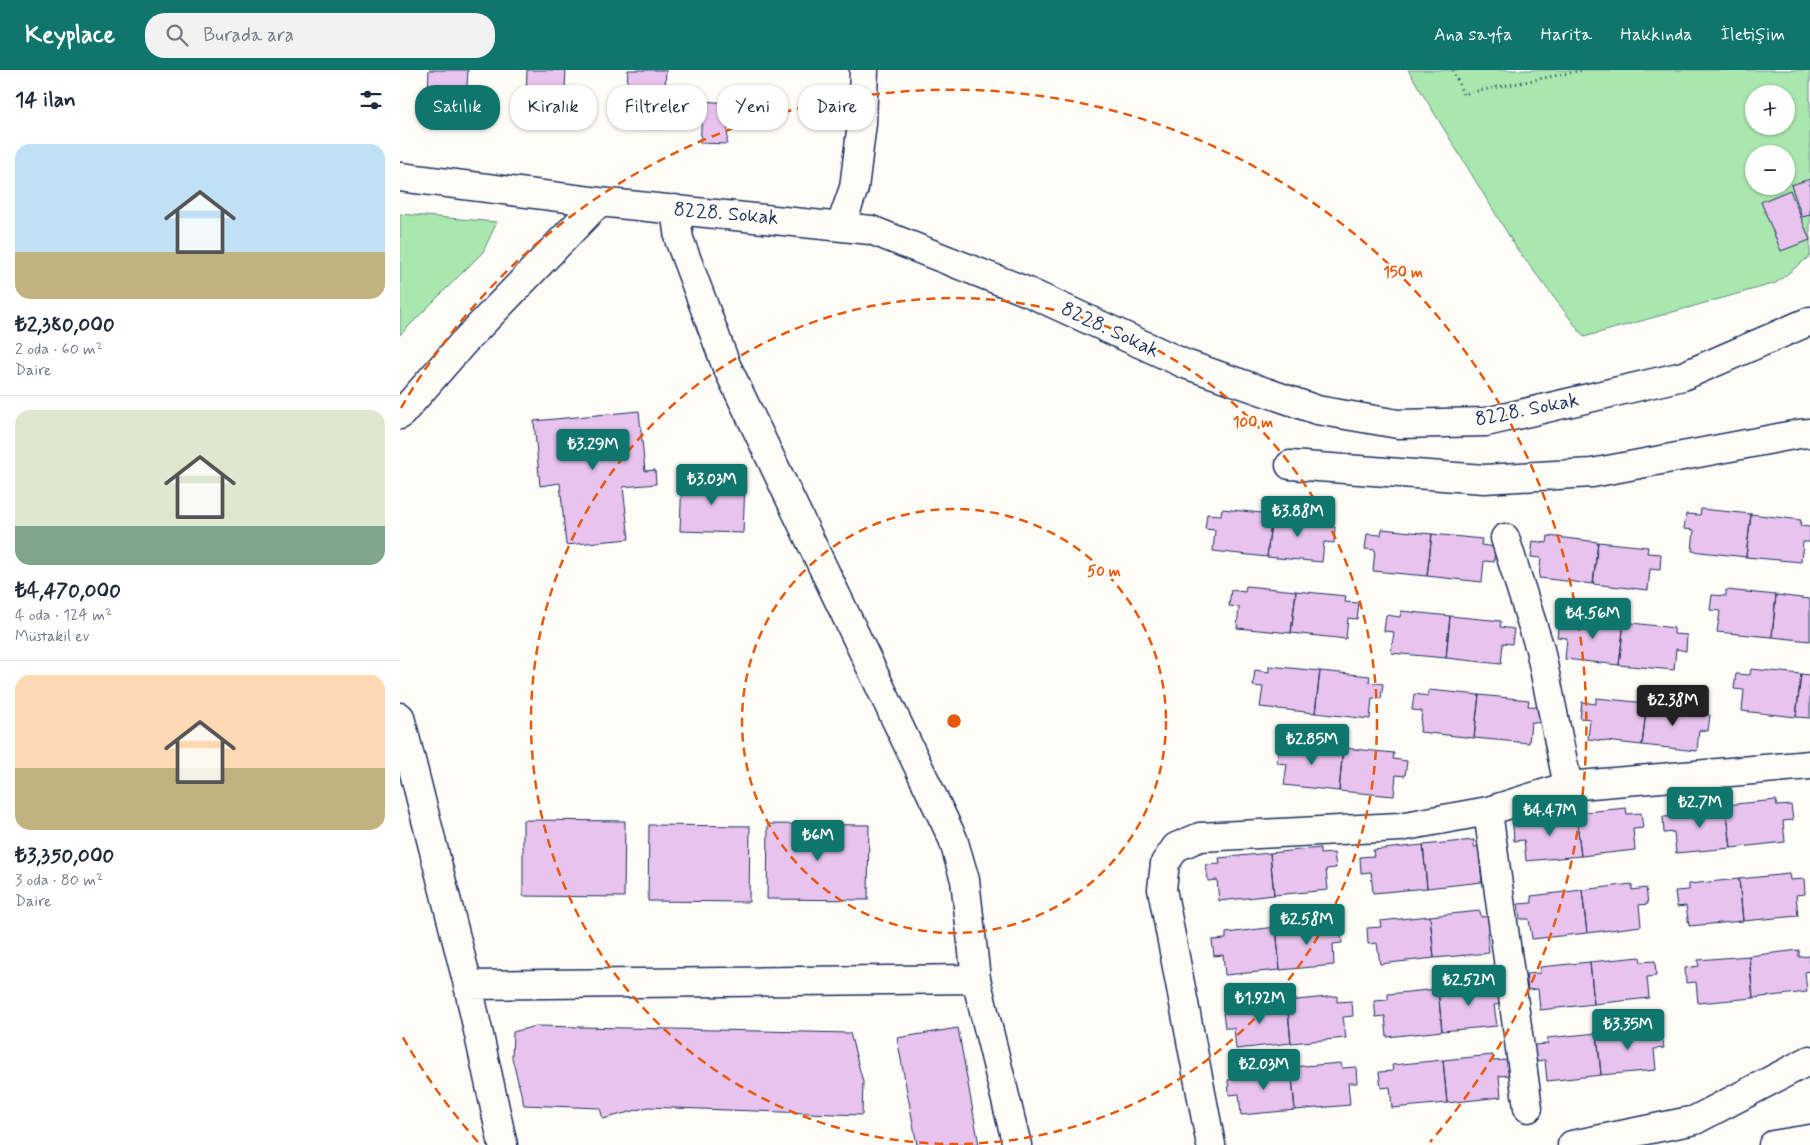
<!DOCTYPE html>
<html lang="tr">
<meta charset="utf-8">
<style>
body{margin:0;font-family:Mynerve,sans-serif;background:#f2f2f3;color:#1f2937;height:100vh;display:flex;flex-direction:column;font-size:19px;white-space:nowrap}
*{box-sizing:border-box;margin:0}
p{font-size:16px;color:#747a83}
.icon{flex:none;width:28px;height:28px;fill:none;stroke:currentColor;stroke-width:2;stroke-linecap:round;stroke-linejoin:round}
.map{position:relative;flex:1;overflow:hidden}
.details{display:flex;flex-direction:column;background:#fff;width:400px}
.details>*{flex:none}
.hud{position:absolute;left:15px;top:15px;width:475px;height:45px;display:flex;gap:10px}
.controls{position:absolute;left:1345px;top:15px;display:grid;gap:10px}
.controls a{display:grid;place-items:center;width:50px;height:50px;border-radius:50%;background:#fff;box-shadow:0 1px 4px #0004;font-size:25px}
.price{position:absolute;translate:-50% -42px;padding:0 11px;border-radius:5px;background:#0f766e;color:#fff;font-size:16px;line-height:32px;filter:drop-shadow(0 1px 2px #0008)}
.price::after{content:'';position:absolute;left:50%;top:30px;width:15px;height:11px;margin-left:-8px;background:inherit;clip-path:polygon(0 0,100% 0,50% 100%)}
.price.on{background:#222;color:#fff}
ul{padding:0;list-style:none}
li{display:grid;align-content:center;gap:10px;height:265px;padding:0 15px}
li+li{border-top:1px solid #e0e1e3}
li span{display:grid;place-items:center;height:155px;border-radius:15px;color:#555}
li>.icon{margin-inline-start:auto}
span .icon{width:90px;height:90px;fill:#fffc;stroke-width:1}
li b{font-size:21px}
h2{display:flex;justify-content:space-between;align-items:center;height:60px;padding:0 15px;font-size:21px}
.tag{padding:0 18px;border-radius:20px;background:#fff;box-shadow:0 1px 4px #0004;font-size:18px;line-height:45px}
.tag.on{background:#0f766e;color:#fff}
header{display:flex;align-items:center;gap:30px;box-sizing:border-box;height:70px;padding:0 25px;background:#0f766e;color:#fff}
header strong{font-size:24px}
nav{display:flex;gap:28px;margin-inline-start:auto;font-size:18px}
.search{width:350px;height:45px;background:#f2f2f3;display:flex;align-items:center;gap:12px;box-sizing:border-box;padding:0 18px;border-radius:20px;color:#747a83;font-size:19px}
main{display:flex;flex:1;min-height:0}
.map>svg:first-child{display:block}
.green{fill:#a9e7ae;stroke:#628b86;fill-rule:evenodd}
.building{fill:#e8c3ed;stroke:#1b2f5e}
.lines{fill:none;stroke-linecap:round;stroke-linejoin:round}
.minor-casing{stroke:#1b2f5e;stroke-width:31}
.path{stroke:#1b2f5e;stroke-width:3;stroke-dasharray:1 4;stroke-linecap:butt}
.minor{stroke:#fdfcf7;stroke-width:28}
.ring{fill:none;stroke:#e8590c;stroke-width:2.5;stroke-dasharray:9 6}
.labels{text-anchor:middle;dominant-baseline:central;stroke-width:5;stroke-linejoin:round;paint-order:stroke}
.street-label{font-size:20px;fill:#1b2f5e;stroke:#fdfcf7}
.centre{fill:#e8590c;stroke:#fdfcf7;stroke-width:2.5}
.ring-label{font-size:15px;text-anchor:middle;font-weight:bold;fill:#e8590c;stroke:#fdfcf7;stroke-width:5;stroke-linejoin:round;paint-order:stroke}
</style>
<header>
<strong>Keyplace</strong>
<div class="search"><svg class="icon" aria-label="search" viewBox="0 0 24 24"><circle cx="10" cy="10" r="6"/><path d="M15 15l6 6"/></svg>Burada ara</div>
<nav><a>Ana sayfa</a><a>Harita</a><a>Hakkında</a><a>İletişim</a></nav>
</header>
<main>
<section class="details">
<h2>14 ilan<svg class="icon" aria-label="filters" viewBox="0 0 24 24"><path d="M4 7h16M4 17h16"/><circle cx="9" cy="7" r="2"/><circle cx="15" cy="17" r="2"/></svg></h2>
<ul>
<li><span style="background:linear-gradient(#bfe0f5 70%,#c2b280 0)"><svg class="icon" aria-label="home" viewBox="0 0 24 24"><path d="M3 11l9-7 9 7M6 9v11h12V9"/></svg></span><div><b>₺2,380,000</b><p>2 oda · 60 m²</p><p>Daire</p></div></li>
<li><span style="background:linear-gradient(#dfe7d0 75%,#7fa58c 0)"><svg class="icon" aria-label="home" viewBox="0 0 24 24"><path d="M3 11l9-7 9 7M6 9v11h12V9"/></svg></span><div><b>₺4,470,000</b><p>4 oda · 124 m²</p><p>Müstakil ev</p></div></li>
<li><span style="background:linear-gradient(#ffd9b3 60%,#c2b280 0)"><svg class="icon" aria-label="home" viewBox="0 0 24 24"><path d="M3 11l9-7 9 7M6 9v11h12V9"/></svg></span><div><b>₺3,350,000</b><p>3 oda · 80 m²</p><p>Daire</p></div></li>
</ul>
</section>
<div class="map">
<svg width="1410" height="1075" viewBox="0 0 1410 1075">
<rect width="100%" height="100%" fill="#fdfcf7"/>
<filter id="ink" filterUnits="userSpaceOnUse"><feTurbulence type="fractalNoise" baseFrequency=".02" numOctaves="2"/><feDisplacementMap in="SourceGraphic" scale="10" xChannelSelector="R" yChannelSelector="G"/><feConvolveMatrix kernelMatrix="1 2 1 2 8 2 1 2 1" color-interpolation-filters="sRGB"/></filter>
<g filter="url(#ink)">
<!-- green -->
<path class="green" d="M1008,0H1410V186L1376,213L1184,267L1117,179ZM1354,24H1386V56H1354ZM1354,84H1386V116H1354Z
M0,144L97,152L83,182L0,265Z"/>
<!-- building -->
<path class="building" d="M29,0H68L65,46L27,44Z
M127,0H166L163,53L125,51Z
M228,0H266L263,59L224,58Z
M303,31L329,33L327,74L300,73Z
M1410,109V145L1402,147L1391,115Z
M1390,120L1410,170L1381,181L1361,132Z
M239,341L245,401L255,400L256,414L223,417L229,469L166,475L160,413L140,416L134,351Z
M282,405L305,406V411L345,413L343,463L280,461Z
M822,439L872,444L867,487L813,481L815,460L805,459L807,444L821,445Z
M1301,439L1351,444L1346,487L1292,481L1294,460L1284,459L1286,444L1300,445Z
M872,444L922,450L921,456L935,457L934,473L924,472L922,492L867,487Z
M1351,444L1401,450L1400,456L1410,457V472H1403L1401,492L1346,487Z
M982,459L1032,464L1027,506L973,501L975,480L965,479L967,464L981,465Z
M1032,464L1082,469L1081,475L1095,477L1094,492L1084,491L1082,512L1027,506Z
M1148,466L1198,472L1193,514L1139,508L1141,488L1131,487L1133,471L1147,473Z
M1198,472L1248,477L1247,483L1261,484L1260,500L1250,499L1248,520L1193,514Z
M846,516L896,521L891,563L837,558L839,537L829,536L831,520L845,522Z
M1326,520L1376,525L1372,567L1317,562L1320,541L1310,540L1312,525L1326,526Z
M896,521L946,526L945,532L959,533L957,549L948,548L946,569L891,563Z
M1376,525L1410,529V571L1372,567Z
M1001,541L1050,546L1046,588L991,583L994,562L984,561L986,545L1000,547Z
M1050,546L1101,551L1100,557L1114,559L1112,574L1103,573L1101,594L1046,588Z
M1174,547L1224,552L1219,595L1165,589L1167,568L1157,567L1159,552L1173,553Z
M1224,552L1274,558V564L1287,565L1286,581L1276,579L1274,600L1219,595Z
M869,596L920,601L915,643L860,637L863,617L853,616L855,600L869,602Z
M1351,599L1401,604L1396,647L1342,641L1344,620L1334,619L1336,604L1350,605Z
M920,601L970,606L969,612L983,614L981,629L972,628L970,649L915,643Z
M1401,604L1410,605V648L1396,647Z
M1029,620L1079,625L1074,668L1020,662L1022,641L1012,640L1014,624L1028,626Z
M1079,625L1129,630L1128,636L1142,637L1141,653L1131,652L1129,673L1074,668Z
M1196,628L1247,633L1242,675L1188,669L1190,649L1180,648L1182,632L1196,634Z
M1247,633L1297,638L1296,644L1310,645L1308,661L1299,660L1297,681L1242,675Z
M894,673L943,678L939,721L884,715L887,694L877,693L879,677L893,679Z
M943,678L994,683L993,689L1007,691L1005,706L996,705L994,726L939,721Z
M1376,730L1377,736L1391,735L1393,750L1383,751L1385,772L1331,778L1326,735Z
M1326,735L1331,778L1276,783L1274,762L1264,763L1263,747L1277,746L1276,740Z
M1226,738L1227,744L1241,743L1243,758L1233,759L1235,780L1181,786L1176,743Z
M1176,743L1181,786L1126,791L1124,770L1114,771L1113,755L1127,754L1126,748Z
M123,750L225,751L224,827L123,826Z
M368,754L469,755L468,830L367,829Z
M249,755L350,756L349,832L248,831Z
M1074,770V777L1088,775L1089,791L1080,792L1082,812L1027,818L1023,775Z
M1023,775L1027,818L973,823L971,802L961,803L960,787L974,786L973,780Z
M920,778V784L934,783L936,798L926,799L928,820L874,825L870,783Z
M870,783L874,825L819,831L817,810L808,811L806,795L820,794L819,788Z
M1389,804L1390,810L1404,809L1405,824L1396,825L1398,846L1343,851L1339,809Z
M1339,809L1343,851L1289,856L1286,836L1277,837L1275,821L1289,820V814Z
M1232,814V820L1246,818L1248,834L1239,835L1241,856L1187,863L1182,820Z
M1182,820L1187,863L1132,869L1129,849H1120L1118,834L1132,833L1131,826Z
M1080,841L1081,847L1095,846L1096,862L1087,863L1089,883L1034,888L1030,846Z
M1030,846L1034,888L980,894L977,873L968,874L967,858L981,857L980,851Z
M926,853V859L940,857L942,873L933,874L934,895L880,900L876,857Z
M876,857L880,900L825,905L823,885L814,886L812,870L826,869V863Z
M1399,880V887L1410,886V901L1405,902L1407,922L1353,928L1349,886Z
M1349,886L1353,928L1298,933L1296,912L1286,913L1285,898L1299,896L1298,890Z
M1240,887L1241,892L1255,891L1256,906L1247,907L1249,928L1194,934L1190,892Z
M1190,892L1194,934L1140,940L1138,919L1128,920L1126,904L1140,903V897Z
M1088,914V920L1102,919L1104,934L1094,935L1097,956L1042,961L1038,919Z
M1038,919L1042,961L987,967L985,946L976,947L974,931L988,930V924Z
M937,926V932L952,931L953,946L943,947L946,968L891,973L887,931Z
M887,931L891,973L836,979L834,958H825L823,943L837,942V936Z
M136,956L450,963L463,1012L462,1045L248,1037L203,1049L200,1038L124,1035L112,988L113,962Z
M558,958L579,1075H517L497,968Z
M1247,958L1248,964L1262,963L1264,978L1254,979L1256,1000L1201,1005L1197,963Z
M1197,963L1201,1005L1147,1011L1145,990L1135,991L1134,975L1148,974L1147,968Z
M1093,985V991L1107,990L1109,1005L1099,1006L1101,1027L1047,1033L1043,990Z
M1043,990L1047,1033L992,1038L990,1017L981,1018L979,1002L993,1001L992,995Z
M941,993L942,998L956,997L957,1013H948L950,1035L895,1040L891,997Z
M891,997L895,1040L841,1045L839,1024L829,1025L828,1010L842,1008L841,1003Z"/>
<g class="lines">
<defs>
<path id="minor" d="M0,107L199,132L471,160L628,222L785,294L917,340L998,354L1086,352L1283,306L1410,251
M275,139L279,169L326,295L553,769L565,810L576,909
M441,155L454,118L462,53L464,0
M0,345L63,273L199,132
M890,395L1084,409L1192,403L1399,364L1410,363
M1105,468L1140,579L1168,716
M0,647L68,915L103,1075
M1088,741L1128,1038
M68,915L576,909L617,1075
M811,1075L762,819L765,793L776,777L800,767L1000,757L1088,741L1168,716L1410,695
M1172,1075L1295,1050L1410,990
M1373,1075L1410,1069"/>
</defs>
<!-- minor casing -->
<use href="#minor" class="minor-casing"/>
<!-- path -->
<path class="path" d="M1053,0L1063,24L1184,0"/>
<!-- minor -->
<use href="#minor" class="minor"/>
</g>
</g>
<!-- distance rings -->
<g class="ring">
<circle cx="554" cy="651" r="212"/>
<circle cx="554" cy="651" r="423"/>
<path d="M78 1072A635 635 0 0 1 1 964M1 338A635 635 0 1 1 1030 1072"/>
</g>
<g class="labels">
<!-- street labels -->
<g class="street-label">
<text transform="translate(326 144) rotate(5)">8228. Sokak</text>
<text transform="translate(710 260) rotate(25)">8228. Sokak</text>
<text transform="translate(1127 340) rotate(-11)">8228. Sokak</text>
</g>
</g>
<circle cx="554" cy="651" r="8" class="centre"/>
<g class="ring-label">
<text x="1003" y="207">150 m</text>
<text x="853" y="357">100 m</text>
<text x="704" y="506">50 m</text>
</g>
</svg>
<div class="controls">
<a>+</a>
<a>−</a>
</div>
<b class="price" style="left:193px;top:401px">₺3.29M</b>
<b class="price" style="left:312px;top:436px">₺3.03M</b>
<b class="price" style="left:898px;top:468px">₺3.88M</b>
<b class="price" style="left:1193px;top:570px">₺4.56M</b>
<b class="price on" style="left:1273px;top:657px">₺2.38M</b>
<b class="price" style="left:912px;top:696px">₺2.85M</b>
<b class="price" style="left:1300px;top:759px">₺2.7M</b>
<b class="price" style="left:1150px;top:767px">₺4.47M</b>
<b class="price" style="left:418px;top:792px">₺6M</b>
<b class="price" style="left:907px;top:876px">₺2.58M</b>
<b class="price" style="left:1069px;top:937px">₺2.52M</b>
<b class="price" style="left:860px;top:955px">₺1.92M</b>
<b class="price" style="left:1228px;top:981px">₺3.35M</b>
<b class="price" style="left:864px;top:1021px">₺2.03M</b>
<div class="hud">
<a class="tag on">Satılık</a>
<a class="tag">Kiralık</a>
<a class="tag">Filtreler</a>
<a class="tag">Yeni</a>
<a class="tag">Daire</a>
</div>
</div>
</main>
